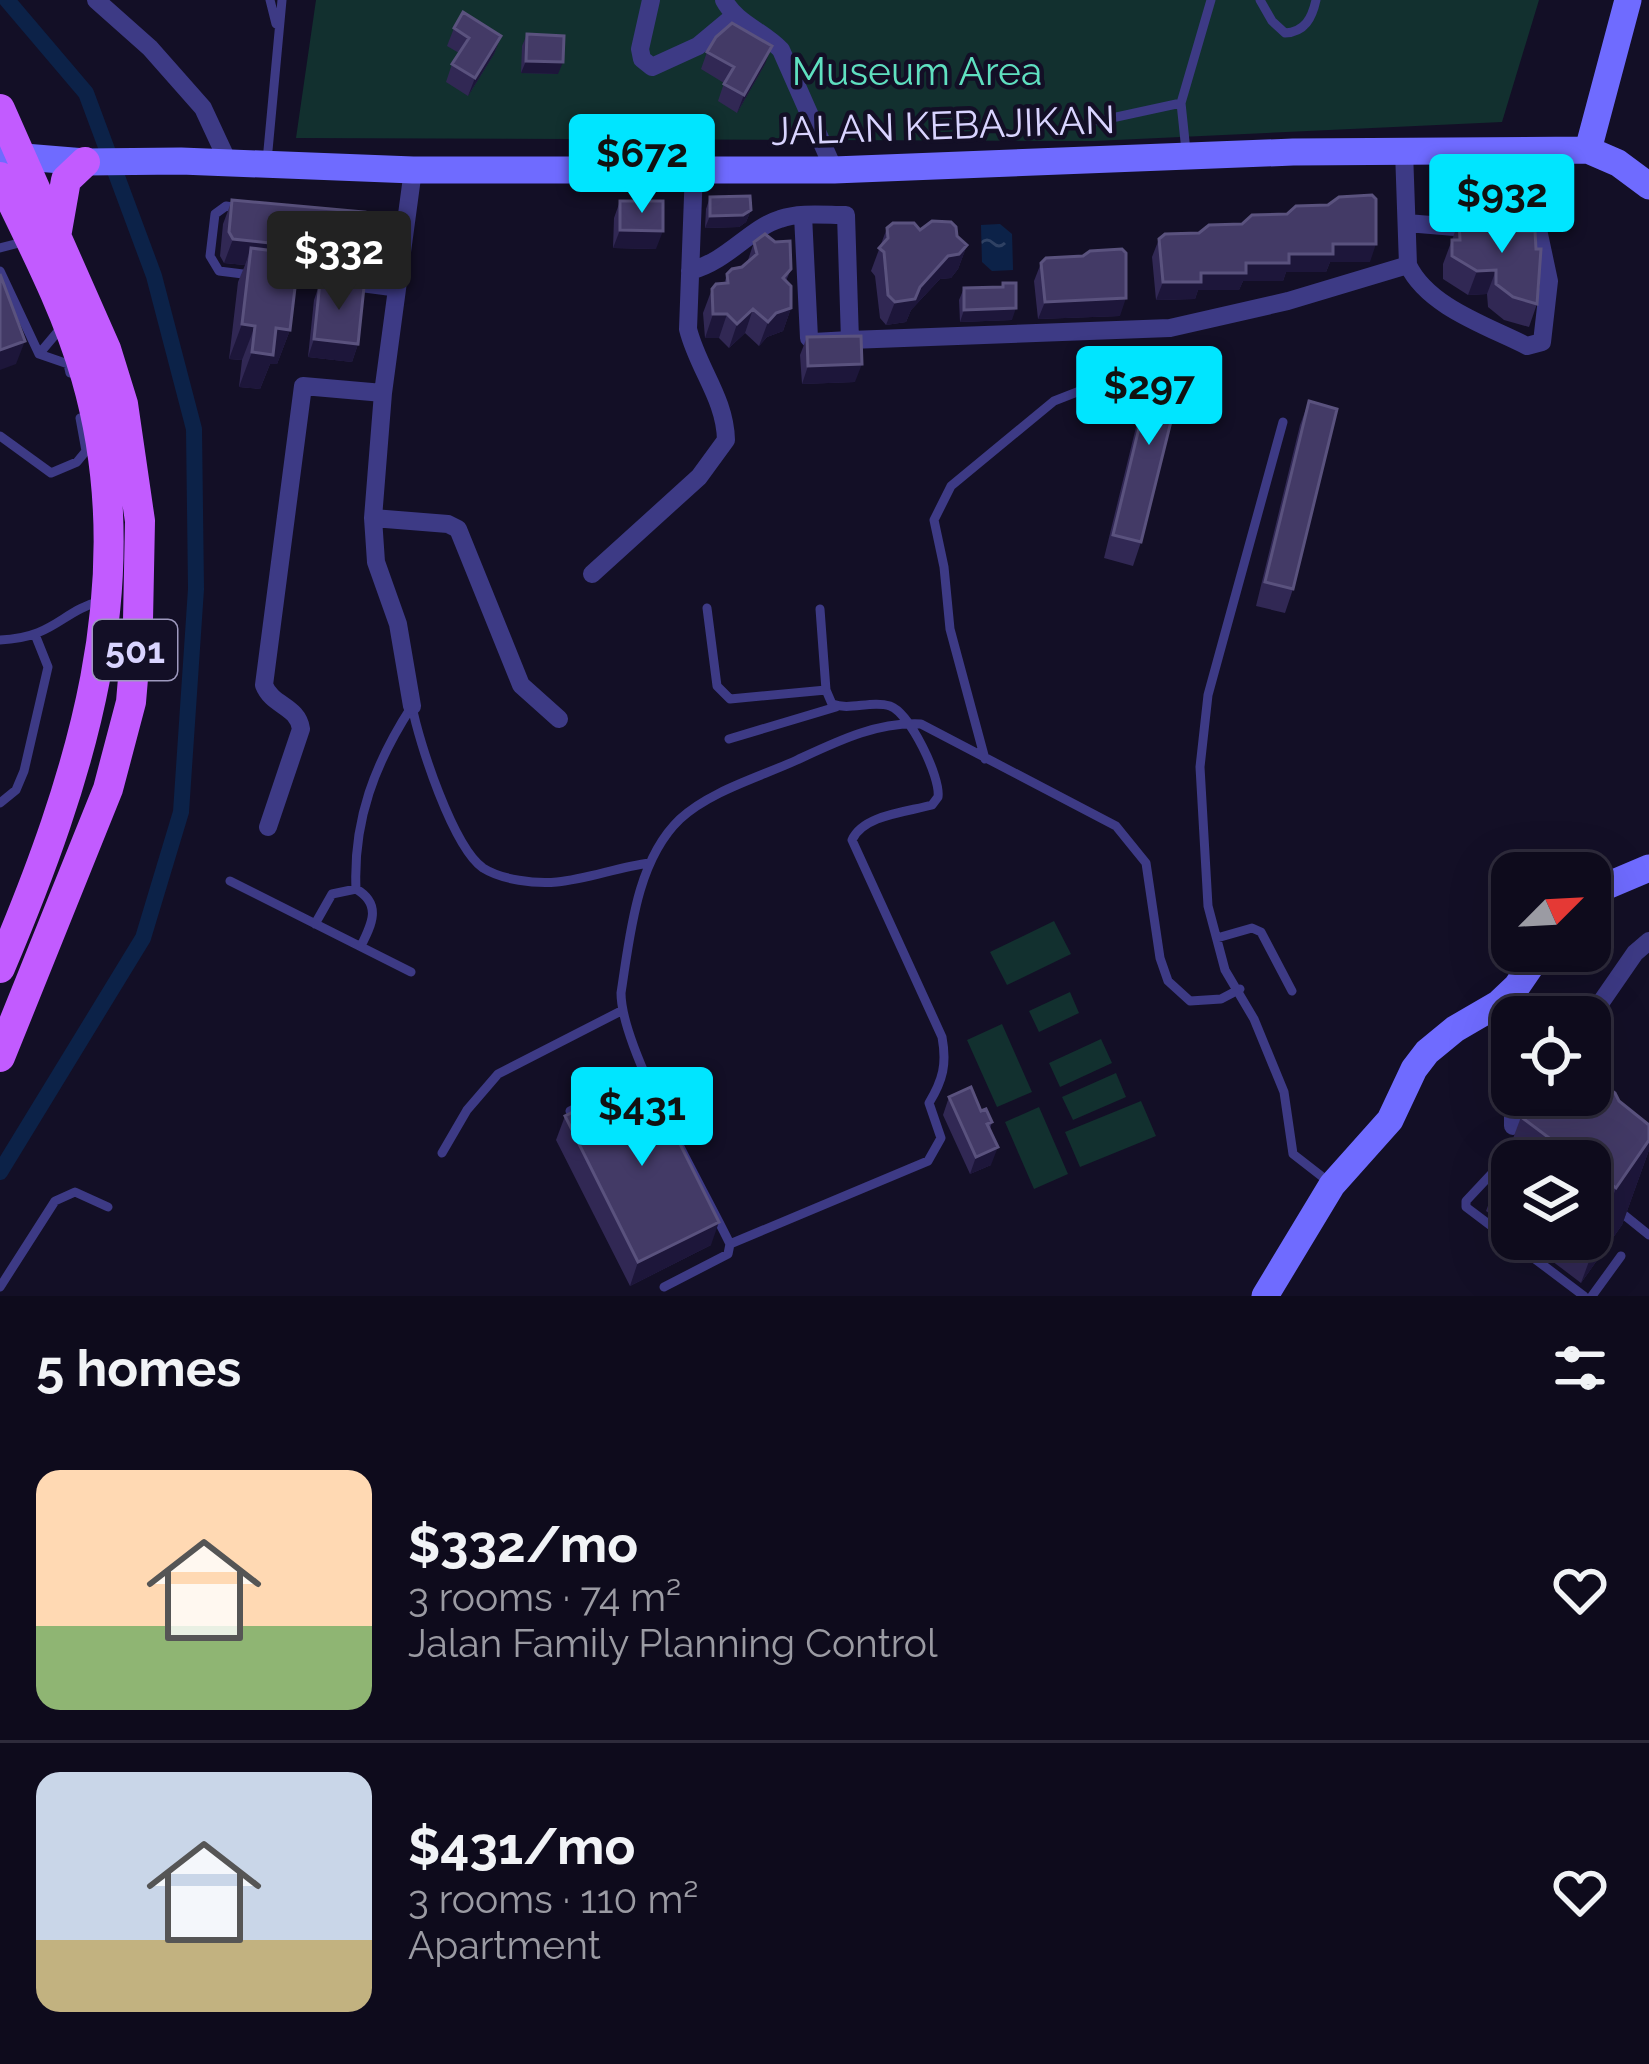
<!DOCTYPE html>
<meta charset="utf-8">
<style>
body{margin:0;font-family:Raleway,sans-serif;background:#171425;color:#f1f3f6;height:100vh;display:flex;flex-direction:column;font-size:45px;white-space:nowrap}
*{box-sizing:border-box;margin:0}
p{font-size:39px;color:#9b9ba3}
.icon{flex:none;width:66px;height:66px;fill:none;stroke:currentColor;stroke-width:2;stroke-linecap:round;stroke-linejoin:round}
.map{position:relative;height:1296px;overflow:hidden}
.details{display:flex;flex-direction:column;background:#0e0b1c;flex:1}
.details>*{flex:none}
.needle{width:78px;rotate:66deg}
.controls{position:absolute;left:1491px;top:852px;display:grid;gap:24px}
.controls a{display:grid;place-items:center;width:120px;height:120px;border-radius:24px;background:#0e0b1c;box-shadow:0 12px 48px #0002,0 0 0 3px #2e2b3b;font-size:60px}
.price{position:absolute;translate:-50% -102px;padding:0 27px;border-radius:12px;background:#00e5ff;color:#111;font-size:39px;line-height:78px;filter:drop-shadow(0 3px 6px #0008)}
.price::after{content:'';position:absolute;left:50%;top:72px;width:36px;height:27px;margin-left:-18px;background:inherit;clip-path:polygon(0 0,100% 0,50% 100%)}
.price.current{background:#222;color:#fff}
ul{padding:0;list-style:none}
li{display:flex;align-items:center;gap:36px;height:300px;padding:0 36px}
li+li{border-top:3px solid #2e2b3b}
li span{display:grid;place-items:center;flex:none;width:336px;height:240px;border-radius:24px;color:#555}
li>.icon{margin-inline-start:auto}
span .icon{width:144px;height:144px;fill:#fffc;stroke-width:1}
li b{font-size:51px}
h2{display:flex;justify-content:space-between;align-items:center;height:144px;padding:0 36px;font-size:51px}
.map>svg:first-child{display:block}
.green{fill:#12302f}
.water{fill:url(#water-ripples)}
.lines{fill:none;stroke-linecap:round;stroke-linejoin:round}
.canal{stroke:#0c2248;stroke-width:16}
.lane{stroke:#3d3a85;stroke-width:9}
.street{stroke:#3d3a85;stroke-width:18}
.secondary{stroke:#6f6bff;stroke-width:27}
.primary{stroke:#c25bff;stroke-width:30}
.wall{fill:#312854}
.shaded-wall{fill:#1d163a}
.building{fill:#433a66;stroke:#5a527e;stroke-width:3}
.labels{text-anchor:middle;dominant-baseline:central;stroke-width:9;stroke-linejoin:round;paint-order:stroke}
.shield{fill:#130f26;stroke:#9e99be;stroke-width:3}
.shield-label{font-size:36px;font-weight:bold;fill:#d9d4ff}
.park-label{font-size:39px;fill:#5fe0c0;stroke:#130f26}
.street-label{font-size:39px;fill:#d9d4ff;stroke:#130f26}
</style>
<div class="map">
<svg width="1649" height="1296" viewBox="0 0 1649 1296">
<defs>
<pattern id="water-ripples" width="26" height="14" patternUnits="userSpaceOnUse" patternTransform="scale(3)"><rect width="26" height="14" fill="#0c2248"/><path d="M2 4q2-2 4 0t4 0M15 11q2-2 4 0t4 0" fill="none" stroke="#2f4163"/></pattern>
</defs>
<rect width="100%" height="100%" fill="#130f26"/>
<!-- green -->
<path class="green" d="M316,0H1539L1502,122L1094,141L296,138Z
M1054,921L1071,954L1007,985L990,952Z
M1070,992L1079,1013L1039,1032L1029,1011Z
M1002,1024L1032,1092L997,1107L967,1040Z
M1101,1039L1112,1063L1060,1087L1049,1063Z
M1116,1073L1126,1097L1073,1120L1062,1097Z
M1141,1101L1156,1136L1080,1167L1065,1132Z
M1039,1107L1068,1174L1034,1189L1005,1122Z"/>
<!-- water -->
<path class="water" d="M1000,224L1012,234L1013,270L992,271L982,262L981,225Z"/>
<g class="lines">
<!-- canal -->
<path class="canal" d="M0,1172L143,938L181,812L196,589L194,429L154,276L86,93L7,0"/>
<!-- lane -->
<path class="lane" d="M270,0L276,24
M1260,0L1272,21L1285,33C1305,32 1312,18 1316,0
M1181,103L1186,151
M1098,121L1181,103L1211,0
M267,161L282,0
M240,208L226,206L215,214L210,256L219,271L251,275
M352,222L369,224L375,231L368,288
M0,248L23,242
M0,271L39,354
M285,279L328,284
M357,287L395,292
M60,329L39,354L68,364L70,373
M1283,422L1208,695L1200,767L1208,906L1225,970L1254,1019L1284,1092L1293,1154L1329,1182
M0,436L51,473L77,462L86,451L80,418
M707,608L717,686L730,699L826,690
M0,640C55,638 62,610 102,601
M412,706C419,743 453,847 483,868C502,880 535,884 557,882C588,879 618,867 650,863
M729,739L836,707
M985,759L950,629L944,567L934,520L951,486L1054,401L1154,362H1177L1184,372
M0,803L16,790L24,771L48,667L36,637
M230,881L411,972
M356,889C353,820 375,763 412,706
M315,924L332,894L356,889C382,904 372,924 361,946
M1217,938L1252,928L1261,932L1292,991
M570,1111L645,1072
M442,1153L467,1110L498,1074L621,1011
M1510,1154L1466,1201V1207L1584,1296
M1618,1210L1649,1235
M730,1244L928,1161L941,1138L929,1103C943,1080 947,1064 942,1037L852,840C863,815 907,812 932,805L938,797C941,778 910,713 890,706C871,700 850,711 832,704L826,690L820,609
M0,1287L55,1201L75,1192L108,1207
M664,1287L728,1254L730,1244C703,1187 621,1049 621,993C630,936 636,861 680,819C710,791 760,777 797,760C838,741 876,722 921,724L1116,826L1146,863L1160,958L1168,981L1190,1001L1221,999L1240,989
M1592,1296L1621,1256"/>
<!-- street -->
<path class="street" d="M96,0L150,48L203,108L229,164
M651,0L640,49L642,59L652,67L698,46L734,16
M724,0C736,23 763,31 781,50L834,170
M1404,151L1408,265C1428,307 1488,326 1527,346L1542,342L1549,281L1539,234L1407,223
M690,271C728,261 750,228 780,219C800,212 825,215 846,215L850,340L813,342L809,338L803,215
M850,340L1170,328L1288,301L1408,265
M373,518L448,524L458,529L521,685L559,719
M592,574L699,477L726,440C725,398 698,369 688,329L694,170
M412,706L398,624L376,562L373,518L383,393L413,170
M268,827L301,729C298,706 272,706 264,685L303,386L383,393
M1590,1018L1635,953L1649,941
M1513,1126V1115L1532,1095"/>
<!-- secondary -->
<path class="secondary" d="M1588,150L1628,0
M0,155L85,162L181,161L413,170H834L1293,152L1588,150L1618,163L1649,186
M1590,893L1649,868
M1265,1296L1332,1185L1390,1120L1414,1069L1427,1052L1455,1029L1498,1004L1517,986L1541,951"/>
<!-- primary -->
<path class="primary" d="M0,109L106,349L123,404L140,521L138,620L131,702L108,789L0,1057
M0,177C31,242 66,308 86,377C145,582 80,779 0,968
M57,231L66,180L85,162"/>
</g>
<!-- wall -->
<path class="wall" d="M454,28L501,36L494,54L468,96L446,82L452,64L459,53L447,46Z
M527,34L558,74L521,73L522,46Z
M707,52L765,64L737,113L718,101L724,83L701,69Z
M1437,175L1462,193L1458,205L1433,206V187Z
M710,197L751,210L746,222L739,227L705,228L706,209Z
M232,200L353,276L297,270L290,330L277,364H270L260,389L239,387L242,360L229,359L238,282L245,265L224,263L220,256L223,224Z
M620,201L656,249L613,248L614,218Z
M1459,221L1517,231L1537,304L1529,327L1504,320L1488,307L1487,294L1468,295L1443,279V264Z
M1242,224L1370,262H1330L1326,272H1286L1283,281H1243L1239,290H1198L1195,299L1156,300L1152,257L1159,239Z
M887,228L920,230L957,236L967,245L958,269L951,278L940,279L911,310L906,322L886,325L880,318L875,276L871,271Z
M754,242L791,269L786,281L791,308L783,331L767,337L759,346L745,333L729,348L719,338H705L703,313L712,289L724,284L727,274L747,263Z
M1041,263L1120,316L1038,319L1034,281Z
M320,282L358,344L352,362L308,357L314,300Z
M1003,283L1012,320L960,322L959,300L964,288L1002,287Z
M807,337L855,382L802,384L800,355Z
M1157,354L1141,542L1133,566L1104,558L1148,378Z
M1309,401L1293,589L1285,613L1256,606L1300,425Z
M949,1097L981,1111L992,1122L990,1129L991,1165L970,1174L943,1115Z
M1619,1101L1649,1125V1150L1622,1225L1581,1283L1523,1239H1590V1161H1512V1230L1486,1211L1521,1117Z
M565,1116L711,1245L630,1286L556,1140Z"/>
<!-- shaded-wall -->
<path class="shaded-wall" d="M501,36L494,54L468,96L475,78Z
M772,46L765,64L737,113L744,95Z
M526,61L563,62L558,74L521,73Z
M1462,193L1458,205L1433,206L1437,194Z
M751,210L746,222L739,227L705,228L710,216Z
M620,230L663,231L656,249L613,248Z
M233,239L361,253L353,276L249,265L251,248L245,265L224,263Z
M1333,244H1376L1370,262H1330L1326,272H1286L1283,281H1243L1239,290H1198L1195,299L1156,300L1163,282Z
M967,245L958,269L951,278L940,279L911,310L906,322L886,325L895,302L920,287L948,256Z
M1496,270L1487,294L1468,295L1477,271Z
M1126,298L1120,316L1038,319L1045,302Z
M791,308L783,331L767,337L759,346L768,322L776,313Z
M1016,308L1012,320L960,322L964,310Z
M753,309L745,333L729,348L737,324Z
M713,314H727L719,338H705Z
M242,324L255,326L242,360L229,359Z
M276,328L290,330L277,364H270L260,389L239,387L252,352Z
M314,339L358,344L352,362L308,357Z
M25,341L16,364L0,370V350Z
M862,364L855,382L802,384L808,366Z
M1649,1140V1150L1622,1225L1581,1283L1616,1188Z
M998,1147L991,1165L970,1174L976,1157Z
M719,1222L711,1245L630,1286L638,1262Z"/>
<!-- building -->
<path class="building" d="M463,12L501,36L475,78L452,64L469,38L454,28Z
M732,23L772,46L744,95L724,84L734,67L707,52L716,37Z
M527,34L564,36L563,62L526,61Z
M1462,174V193L1437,194V175Z
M1372,195L1376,199V244H1333V254H1289V263H1246V273H1201V282H1163L1159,239L1165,234L1199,233L1209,225L1242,224L1252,215L1287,214L1296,206L1328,205L1339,197Z
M750,196L751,210L743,215L710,216V197Z
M232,200L365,212L361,253L233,239L229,232Z
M620,201H663V231L620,230Z
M1494,220L1496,226L1517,225V231H1535L1536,249H1541L1537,304L1513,297L1496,284V270L1477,271L1452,256V240H1460L1459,221Z
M932,221L951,222L956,227L957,236L967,245L959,254L948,256L920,287L915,299L895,302L888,295L884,252L879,248L888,238L887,228L893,223H914L920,230Z
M765,234L775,242L790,241L791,269L783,278L791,286V308L776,313L768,322L753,309L737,324L727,314H713L712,289L716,284L728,283L727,274L732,269L742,267L757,254L754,242Z
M251,248L299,254L290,330L276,328L273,355L252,352L255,326L242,324Z
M1122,249L1126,253V298L1045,302L1041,263L1046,258L1083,256L1090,251Z
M0,274L25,341L0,350Z
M320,282L364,287L358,344L314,339Z
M1003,283H1016V308L964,310V288L1003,287Z
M861,336L862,364L808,366L807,337Z
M1157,354L1186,361L1141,542L1113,535Z
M1309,401L1337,409L1293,589L1265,582Z
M1590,1075L1615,1093L1619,1101L1649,1125V1140L1616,1188L1590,1169V1161H1580L1521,1117L1536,1095H1590Z
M646,1076L719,1222L638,1262L565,1116Z
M971,1087L981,1111L986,1109L992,1122L987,1124L998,1147L976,1157L949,1097Z"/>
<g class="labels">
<!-- shield labels -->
<rect class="shield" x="93" y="620" width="84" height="60" rx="9"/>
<g class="shield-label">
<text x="135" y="650">501</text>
</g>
<!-- park labels -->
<g class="park-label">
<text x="917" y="71">Museum Area</text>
</g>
<!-- street labels -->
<g class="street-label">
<text transform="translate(943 125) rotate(-2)">JALAN KEBAJIKAN</text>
</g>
</g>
</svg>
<div class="controls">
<a><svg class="needle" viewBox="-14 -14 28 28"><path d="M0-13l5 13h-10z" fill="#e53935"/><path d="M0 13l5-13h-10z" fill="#9b9ba3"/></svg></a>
<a><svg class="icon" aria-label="locate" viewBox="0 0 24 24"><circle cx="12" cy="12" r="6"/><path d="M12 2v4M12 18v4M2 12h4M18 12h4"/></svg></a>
<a><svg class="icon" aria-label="layers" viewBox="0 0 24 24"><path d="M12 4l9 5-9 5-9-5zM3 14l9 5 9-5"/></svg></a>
</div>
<b class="price" style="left:642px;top:216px">$672</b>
<b class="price" style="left:1502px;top:256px">$932</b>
<b class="price current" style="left:339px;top:313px">$332</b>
<b class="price" style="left:1149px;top:448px">$297</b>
<b class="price" style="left:642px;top:1169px">$431</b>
</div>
<section class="details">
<h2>5 homes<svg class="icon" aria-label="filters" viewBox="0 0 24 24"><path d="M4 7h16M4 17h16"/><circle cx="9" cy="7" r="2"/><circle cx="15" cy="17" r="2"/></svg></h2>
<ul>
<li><span style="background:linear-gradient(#ffd9b3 65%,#8fb573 0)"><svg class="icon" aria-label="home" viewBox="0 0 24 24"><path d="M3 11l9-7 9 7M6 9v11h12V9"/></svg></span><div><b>$332/mo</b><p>3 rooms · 74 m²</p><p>Jalan Family Planning Control</p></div><svg class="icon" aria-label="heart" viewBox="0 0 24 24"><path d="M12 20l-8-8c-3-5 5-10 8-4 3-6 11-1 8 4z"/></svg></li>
<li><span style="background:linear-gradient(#c9d6e8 70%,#c2b280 0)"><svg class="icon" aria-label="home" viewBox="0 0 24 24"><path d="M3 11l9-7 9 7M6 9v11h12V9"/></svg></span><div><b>$431/mo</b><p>3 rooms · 110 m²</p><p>Apartment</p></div><svg class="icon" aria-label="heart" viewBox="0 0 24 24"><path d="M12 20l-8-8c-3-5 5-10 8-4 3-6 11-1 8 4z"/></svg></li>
</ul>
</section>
